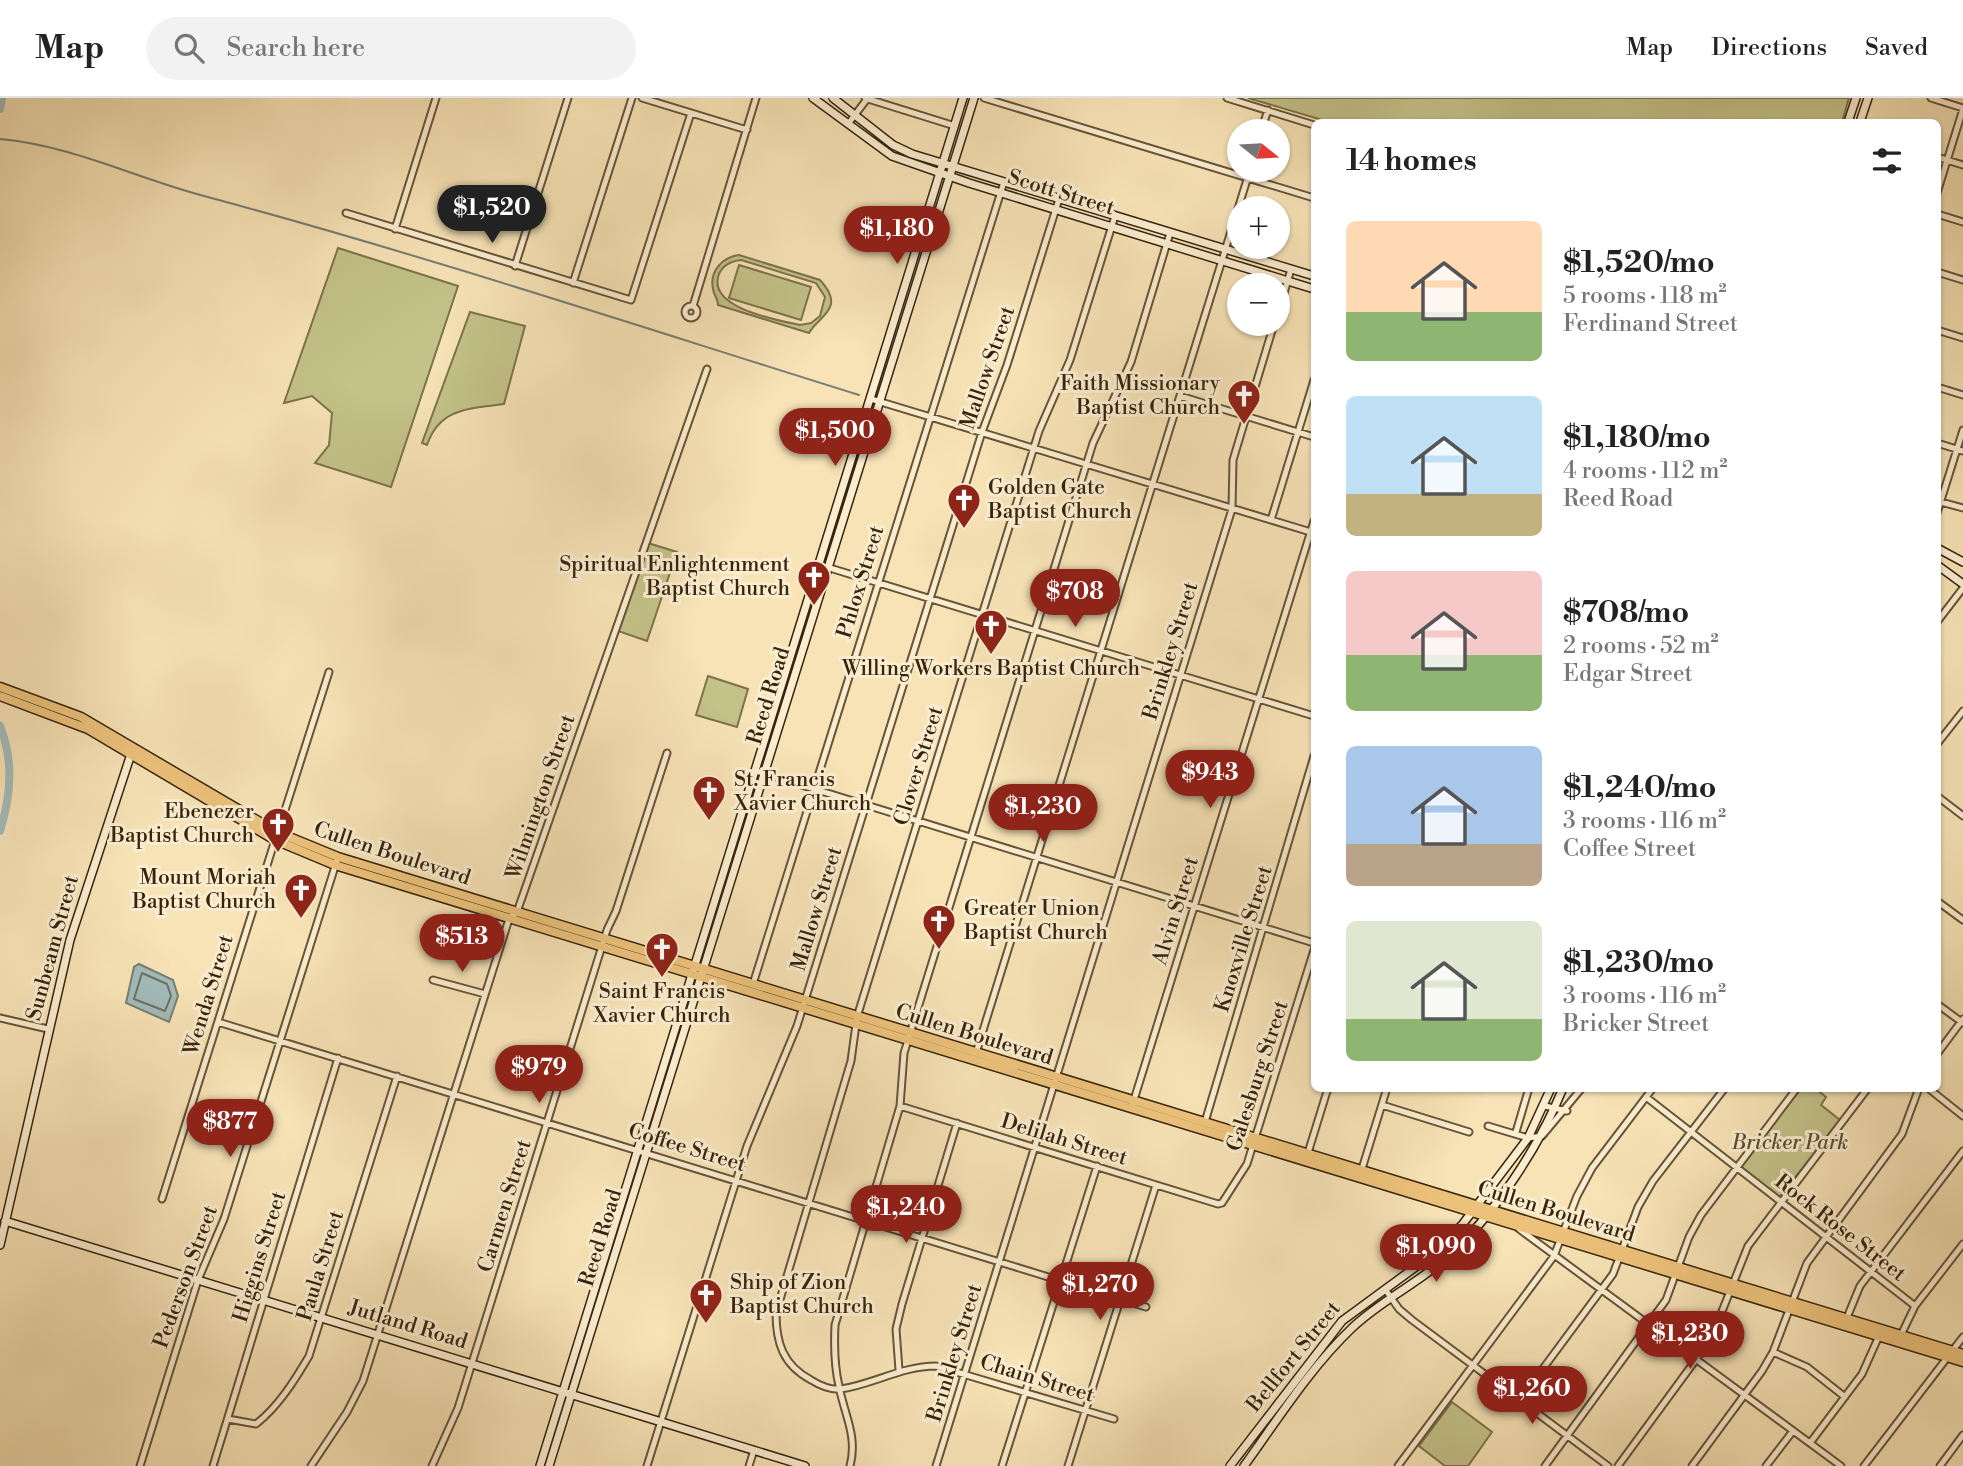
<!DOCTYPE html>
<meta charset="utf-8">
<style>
body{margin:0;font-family:"Libre Bodoni",serif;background:#f2f2f2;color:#222;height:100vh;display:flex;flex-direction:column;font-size:26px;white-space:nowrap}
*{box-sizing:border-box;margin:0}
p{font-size:23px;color:#767676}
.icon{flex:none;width:38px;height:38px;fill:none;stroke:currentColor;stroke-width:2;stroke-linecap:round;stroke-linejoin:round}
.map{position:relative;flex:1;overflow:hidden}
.sheet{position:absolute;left:1311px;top:21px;width:630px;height:973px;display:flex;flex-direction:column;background:#fff;border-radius:10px;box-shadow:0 2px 5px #0004}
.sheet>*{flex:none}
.needle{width:46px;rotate:108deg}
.buttons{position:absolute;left:1227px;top:21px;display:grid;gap:14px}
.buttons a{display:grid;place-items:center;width:63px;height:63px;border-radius:50%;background:#fff;box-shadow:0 2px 5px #0004;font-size:35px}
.price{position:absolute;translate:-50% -60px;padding:0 16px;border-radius:24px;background:#8f2418;color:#fff;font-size:23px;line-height:46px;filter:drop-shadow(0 2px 4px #0008)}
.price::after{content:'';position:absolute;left:50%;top:42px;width:21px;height:16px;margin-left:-10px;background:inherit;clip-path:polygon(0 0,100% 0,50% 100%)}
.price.active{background:#222;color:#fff}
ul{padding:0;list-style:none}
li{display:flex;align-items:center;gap:21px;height:175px;padding:0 35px}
li span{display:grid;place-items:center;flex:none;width:196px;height:140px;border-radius:10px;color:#555}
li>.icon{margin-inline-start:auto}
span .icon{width:84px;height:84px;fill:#fffc;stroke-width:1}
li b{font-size:30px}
h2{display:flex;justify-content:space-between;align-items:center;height:84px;padding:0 35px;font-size:30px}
header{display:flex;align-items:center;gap:42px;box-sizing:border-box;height:98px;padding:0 35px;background:#fff;border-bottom:2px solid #e0e0e0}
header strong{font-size:33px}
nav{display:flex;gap:38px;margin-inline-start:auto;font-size:24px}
.search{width:490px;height:63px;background:#f2f2f2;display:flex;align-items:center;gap:18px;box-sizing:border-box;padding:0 24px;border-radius:38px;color:#767676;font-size:26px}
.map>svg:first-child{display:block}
.green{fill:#c3c289;stroke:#7d734a;stroke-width:2;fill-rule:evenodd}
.water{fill:#a2bbba;stroke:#777f74;stroke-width:2}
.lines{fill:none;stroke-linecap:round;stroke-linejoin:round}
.shore{stroke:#6c7063;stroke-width:2}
.stream{stroke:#777f74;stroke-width:2}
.river{stroke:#a2bbba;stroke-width:8}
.street-casing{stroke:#675436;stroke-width:9}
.secondary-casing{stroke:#37240c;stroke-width:10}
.primary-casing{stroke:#37240c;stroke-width:11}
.street{stroke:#faedd0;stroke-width:5}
.secondary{stroke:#faedd0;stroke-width:7}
.primary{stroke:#ecc27b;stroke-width:8}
.labels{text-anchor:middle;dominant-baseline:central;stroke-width:6;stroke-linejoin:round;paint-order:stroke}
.street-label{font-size:21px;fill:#37240c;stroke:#faedd0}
.poi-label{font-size:21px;fill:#37240c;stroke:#faedd0;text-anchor:end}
.park-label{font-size:21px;font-style:italic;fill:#5a4c2b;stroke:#faedd0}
</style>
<header>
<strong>Map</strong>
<div class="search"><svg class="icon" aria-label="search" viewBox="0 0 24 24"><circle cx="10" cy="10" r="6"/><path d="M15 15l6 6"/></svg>Search here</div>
<nav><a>Map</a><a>Directions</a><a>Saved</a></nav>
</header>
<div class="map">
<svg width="1963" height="1368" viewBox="0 0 1963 1368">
<rect width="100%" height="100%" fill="#f7e3b6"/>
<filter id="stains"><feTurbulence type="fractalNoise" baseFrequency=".00286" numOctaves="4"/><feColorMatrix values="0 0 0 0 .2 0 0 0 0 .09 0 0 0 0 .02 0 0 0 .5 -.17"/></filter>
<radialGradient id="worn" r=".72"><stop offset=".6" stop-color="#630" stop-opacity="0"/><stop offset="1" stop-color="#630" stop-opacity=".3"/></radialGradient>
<!-- green -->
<path class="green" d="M1248,0H1849L1842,24H1329Z
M338,150L458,188L391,389L315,365L329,347L332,315L312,298L284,305Z
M739,157L820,182C847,211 818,218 809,235L718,207C718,200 714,198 713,191C709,173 723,159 739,157ZM741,162L816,185L825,199L820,218L811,225L800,227C777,222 706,210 719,176C723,167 732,163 741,162Z
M739,167L811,189L801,222L729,200Z
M470,214L525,228L504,306C470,311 440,309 427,347L422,345Z
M648,445L677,454L647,543L618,533Z
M708,578L748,591L737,629L696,617Z
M1800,991H1816L1826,999L1821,1007L1840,1022L1779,1100L1740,1068Z
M1452,1304L1492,1334L1468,1368H1445L1419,1348Z"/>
<!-- water -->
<path class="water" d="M139,866L173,882L178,898L169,924L126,905L134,869Z"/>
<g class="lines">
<!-- shore -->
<path class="shore" d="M142,875L167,886L171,898L165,913L134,901Z"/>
<!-- stream -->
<path class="stream" d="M0,41C70,47 136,80 204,98C424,157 641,229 859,297"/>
<!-- river -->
<path class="river" d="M0,11L2,0
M0,628C14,663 11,697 0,733"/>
<defs>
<path id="street" d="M642,0L747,32
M865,0L955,28
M984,0L1314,100
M1227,0L1314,27
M1931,0L1963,10
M848,26L867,1
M1261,33L1268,12
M1937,59L1963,67
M1937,95L1963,11
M346,115L631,202L691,15
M1937,116L1963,124
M395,131L436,0
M515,168L568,0
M1937,174L1963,182
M573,185L632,0
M685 214a6 6 0 1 1 12 0a6 6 0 1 1-12 0Z
M693,208L756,0
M1278,216L1291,171
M1937,232L1963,240
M1937,289L1963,297
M1180,298L1314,339
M871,301L1314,435
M1937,345L1963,353
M1941,404L1963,410
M1937,415L1963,332
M1271,422L1314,282
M820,467L1314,618
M1937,524L1963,490
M1937,646L1963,613
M756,673L1314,845
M1937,698L1963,718
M278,734L329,574
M1937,803L1963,822
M433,882L485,896
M753,886L1004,84
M1937,906L1963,925
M0,920L48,931
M218,924L1146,1209
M976,955L1250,72
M1937,956L1963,921
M1928,990L1963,1018
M1646,999L1915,1208
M1133,1005L1314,423
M1382,1007L1469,1034
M900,1008L1218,1106L1222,1105L1247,1066L1314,852
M1545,1008L1567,1013
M1205,1024L1314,658
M1488,1028L1528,1040L1542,1038L1582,990
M1516,1034L1529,990
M1307,1058L1328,990
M1361,1074L1387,990
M162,1101L275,742
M1519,1131L1841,1368
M1385,1191L1399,1211L1412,1222L1608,1368
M1846,1222L1860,1188L1963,1053
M1900,1239L1915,1208L1963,1146
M1773,1254L1807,1269L1845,1299
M899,1272L896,1231L902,1206L957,1025
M1519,1303L1613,1176L1638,1109L1653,1083L1725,990
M228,1321L256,1326C278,1309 295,1282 309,1258L397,978
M1114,1321L936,1268C902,1268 874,1286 841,1291C831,1292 819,1287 811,1282C783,1267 776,1245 776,1215L851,963L857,919L1039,333L1070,262L1115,118
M1810,1345L1862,1276L1879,1238
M140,1368L198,1182L224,1121L338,759
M213,1368L338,960
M311,1368L347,1314L363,1283L509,821L517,814L707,271
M432,1368L458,1310L607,832L616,813L667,655
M647,1368L747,1048L797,928L982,334L1007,267L1059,101
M749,1368L754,1352
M850,1368C858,1338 844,1316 839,1288C834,1267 834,1248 835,1227L900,1008L904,955L1093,345L1131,264L1170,135
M936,1368L1232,411L1233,362L1274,226
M1002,1368L1097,1068
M1068,1368L1156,1087
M1398,1368L1554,1158L1577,1098L1592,1070L1653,990
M1545,1368L1666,1202L1689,1139L1701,1117L1797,990
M1618,1368L1711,1241L1748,1148L1868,990
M1692,1368L1762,1273L1773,1254L1807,1165L1902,1036L1919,990
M1766,1368L1793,1333
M1864,1368L1963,1239
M1940,1368L1963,1337"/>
<path id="secondary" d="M813,0L892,58L969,85L1314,191
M833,0L893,47L912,56L1314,178
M1848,24L1856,0
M1860,24L1868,0
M1937,450L1963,464
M1937,467L1963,486
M5,1123L805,1368
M0,1147L70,842L132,653
M540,1368L963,0
M549,1368L974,0
M1230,1368L1342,1223L1436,1154L1462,1127L1528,1040L1551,990
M1244,1368C1278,1321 1310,1270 1352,1230C1380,1203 1417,1186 1446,1160C1494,1118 1539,1049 1563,990"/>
<path id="primary" d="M0,589L81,619L277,734L338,759L1963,1256
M0,598L88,631L275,742L335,767L1963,1264"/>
</defs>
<!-- street casing -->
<use href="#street" class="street-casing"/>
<!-- secondary casing -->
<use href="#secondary" class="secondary-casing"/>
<!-- primary casing -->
<use href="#primary" class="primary-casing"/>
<!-- street -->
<use href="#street" class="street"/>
<!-- secondary -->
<use href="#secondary" class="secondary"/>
<!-- primary -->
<use href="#primary" class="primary"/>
</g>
<!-- icons -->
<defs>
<symbol id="church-pin" viewBox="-11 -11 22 30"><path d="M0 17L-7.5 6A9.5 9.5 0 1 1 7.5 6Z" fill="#8f2418" stroke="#faedd0"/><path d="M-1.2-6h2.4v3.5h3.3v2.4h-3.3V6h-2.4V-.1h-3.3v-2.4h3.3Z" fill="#fff"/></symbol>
</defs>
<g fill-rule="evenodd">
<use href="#church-pin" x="1225" y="279" width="38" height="52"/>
<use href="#church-pin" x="945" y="383" width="38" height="52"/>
<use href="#church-pin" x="795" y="460" width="38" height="52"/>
<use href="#church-pin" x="972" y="509" width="38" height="52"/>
<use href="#church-pin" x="690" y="675" width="38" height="52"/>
<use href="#church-pin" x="259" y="707" width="38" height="52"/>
<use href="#church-pin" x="282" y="773" width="38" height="52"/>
<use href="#church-pin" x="920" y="804" width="38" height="52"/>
<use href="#church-pin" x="643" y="832" width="38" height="52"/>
<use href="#church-pin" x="687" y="1178" width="38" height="52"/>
</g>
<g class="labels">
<!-- street labels -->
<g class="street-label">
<text transform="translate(1061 95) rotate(17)">Scott Street</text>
<text transform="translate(988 270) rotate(-71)">Mallow Street</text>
<text transform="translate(861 484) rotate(-73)">Phlox Street</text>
<text transform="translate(1171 553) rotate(-73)">Brinkley Street</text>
<text transform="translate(769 598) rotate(-73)">Reed Road</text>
<text transform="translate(919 668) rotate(-73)">Clover Street</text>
<text transform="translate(541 699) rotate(-71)">Wilmington Street</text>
<text transform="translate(392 756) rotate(18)">Cullen Boulevard</text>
<text transform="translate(817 811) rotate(-73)">Mallow Street</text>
<text transform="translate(1176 813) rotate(-73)">Alvin Street</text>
<text transform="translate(1244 841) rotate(-73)">Knoxville Street</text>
<text transform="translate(53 850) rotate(-75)">Sunbeam Street</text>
<text transform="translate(209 897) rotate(-73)">Wenda Street</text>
<text transform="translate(974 937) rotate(17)">Cullen Boulevard</text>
<text transform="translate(1258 978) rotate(-72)">Galesburg Street</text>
<text transform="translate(1064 1042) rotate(17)">Delilah Street</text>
<text transform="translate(687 1050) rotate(17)">Coffee Street</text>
<text transform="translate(505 1108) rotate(-73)">Carmen Street</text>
<text transform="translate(1556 1114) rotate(17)">Cullen Boulevard</text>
<text transform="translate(1840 1130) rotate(38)">Rock Rose Street</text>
<text transform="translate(601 1140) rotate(-73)">Reed Road</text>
<text transform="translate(260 1159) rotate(-73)">Higgins Street</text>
<text transform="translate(321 1168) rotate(-73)">Paula Street</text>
<text transform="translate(186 1179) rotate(-70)">Pederson Street</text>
<text transform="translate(408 1227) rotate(17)">Jutland Road</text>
<text transform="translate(955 1255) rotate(-73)">Brinkley Street</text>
<text transform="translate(1294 1259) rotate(-51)">Bellfort Street</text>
<text transform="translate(1037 1281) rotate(17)">Chain Street</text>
</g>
<!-- poi labels -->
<g class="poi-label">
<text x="1220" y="286">Faith Missionary<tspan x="1220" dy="24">Baptist Church</tspan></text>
<text x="988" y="390" text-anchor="start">Golden Gate<tspan x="988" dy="24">Baptist Church</tspan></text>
<text x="790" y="467">Spiritual Enlightenment<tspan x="790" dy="24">Baptist Church</tspan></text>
<text x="991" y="571" text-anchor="middle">Willing Workers Baptist Church</text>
<text x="734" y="682" text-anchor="start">St. Francis<tspan x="734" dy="24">Xavier Church</tspan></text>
<text x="254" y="714">Ebenezer<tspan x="254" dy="24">Baptist Church</tspan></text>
<text x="276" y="780">Mount Moriah<tspan x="276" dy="24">Baptist Church</tspan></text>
<text x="964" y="811" text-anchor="start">Greater Union<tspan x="964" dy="24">Baptist Church</tspan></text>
<text x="662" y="894" text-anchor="middle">Saint Francis<tspan x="662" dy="24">Xavier Church</tspan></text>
<text x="730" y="1185" text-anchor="start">Ship of Zion<tspan x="730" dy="24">Baptist Church</tspan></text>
</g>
<!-- park labels -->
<g class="park-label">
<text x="1790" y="1045">Bricker Park</text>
</g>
</g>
<rect width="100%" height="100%" filter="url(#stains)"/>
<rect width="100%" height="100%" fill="url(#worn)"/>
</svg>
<div class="buttons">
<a><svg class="needle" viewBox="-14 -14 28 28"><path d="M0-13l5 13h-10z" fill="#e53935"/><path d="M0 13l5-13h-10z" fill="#767676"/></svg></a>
<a>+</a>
<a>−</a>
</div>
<b class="price active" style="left:492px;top:147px">$1,520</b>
<b class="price" style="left:897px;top:168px">$1,180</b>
<b class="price" style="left:835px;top:370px">$1,500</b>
<b class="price" style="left:1075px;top:531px">$708</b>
<b class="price" style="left:1210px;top:712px">$943</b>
<b class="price" style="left:1043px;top:746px">$1,230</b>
<b class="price" style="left:462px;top:876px">$513</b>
<b class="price" style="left:539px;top:1007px">$979</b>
<b class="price" style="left:230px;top:1061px">$877</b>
<b class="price" style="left:906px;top:1147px">$1,240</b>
<b class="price" style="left:1436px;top:1186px">$1,090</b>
<b class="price" style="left:1100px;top:1224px">$1,270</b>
<b class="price" style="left:1690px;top:1273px">$1,230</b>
<b class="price" style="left:1532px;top:1328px">$1,260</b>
<section class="sheet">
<h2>14 homes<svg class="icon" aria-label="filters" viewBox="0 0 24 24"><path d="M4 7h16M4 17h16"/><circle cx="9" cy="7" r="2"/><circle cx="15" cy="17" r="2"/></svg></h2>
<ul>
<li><span style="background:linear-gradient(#ffd9b3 65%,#8fb573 0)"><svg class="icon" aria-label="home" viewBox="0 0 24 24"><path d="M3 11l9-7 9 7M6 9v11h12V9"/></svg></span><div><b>$1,520/mo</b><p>5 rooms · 118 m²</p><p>Ferdinand Street</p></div></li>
<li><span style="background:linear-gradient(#bfe0f5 70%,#c2b280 0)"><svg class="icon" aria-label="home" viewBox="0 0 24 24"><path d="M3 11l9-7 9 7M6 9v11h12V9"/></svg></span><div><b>$1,180/mo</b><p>4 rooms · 112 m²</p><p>Reed Road</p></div></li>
<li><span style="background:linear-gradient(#f6c9c9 60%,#8fb573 0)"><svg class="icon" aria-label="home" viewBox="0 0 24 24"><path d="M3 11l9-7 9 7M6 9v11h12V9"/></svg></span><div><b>$708/mo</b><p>2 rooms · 52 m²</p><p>Edgar Street</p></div></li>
<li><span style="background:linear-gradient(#a9c7e8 70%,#b9a48a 0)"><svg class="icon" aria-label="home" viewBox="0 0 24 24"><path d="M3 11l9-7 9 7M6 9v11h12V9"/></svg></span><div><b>$1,240/mo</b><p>3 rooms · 116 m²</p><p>Coffee Street</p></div></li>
<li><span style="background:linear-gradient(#dfe7d0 70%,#8fb573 0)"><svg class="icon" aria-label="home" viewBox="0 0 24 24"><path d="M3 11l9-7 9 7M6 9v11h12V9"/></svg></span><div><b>$1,230/mo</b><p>3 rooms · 116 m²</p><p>Bricker Street</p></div></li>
</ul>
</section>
</div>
